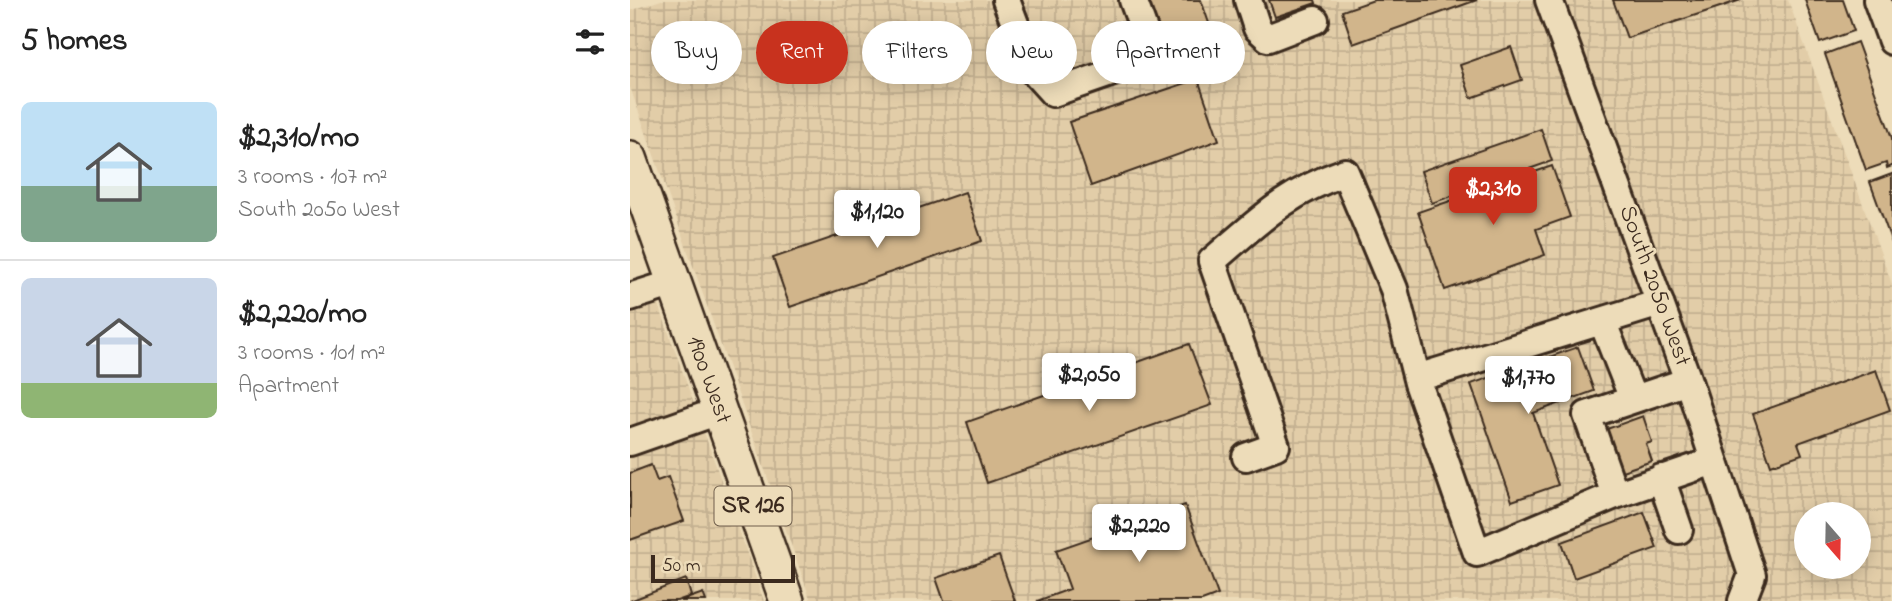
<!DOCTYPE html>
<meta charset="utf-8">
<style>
body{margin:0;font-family:"Indie Flower",sans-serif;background:#f2f2f2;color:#222;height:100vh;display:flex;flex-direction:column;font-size:26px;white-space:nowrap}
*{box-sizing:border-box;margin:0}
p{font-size:23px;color:#767676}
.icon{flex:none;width:38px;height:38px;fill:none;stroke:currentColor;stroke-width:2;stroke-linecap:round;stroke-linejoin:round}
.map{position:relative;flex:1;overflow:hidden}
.sheet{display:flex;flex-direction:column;background:#fff;width:630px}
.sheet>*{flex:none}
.hud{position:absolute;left:21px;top:21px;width:665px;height:63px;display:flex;gap:14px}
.needle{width:46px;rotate:160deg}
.fabs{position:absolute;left:1164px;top:502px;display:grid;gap:14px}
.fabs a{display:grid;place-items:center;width:77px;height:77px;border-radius:50%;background:#fff;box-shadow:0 4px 18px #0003;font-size:35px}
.scale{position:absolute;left:21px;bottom:18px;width:144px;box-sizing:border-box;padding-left:7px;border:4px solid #3b2a1e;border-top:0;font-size:19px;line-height:24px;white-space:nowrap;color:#3b2a1e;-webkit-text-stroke:5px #eddcb9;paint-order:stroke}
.price{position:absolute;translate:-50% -60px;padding:0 16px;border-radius:7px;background:#fff;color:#222;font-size:23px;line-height:46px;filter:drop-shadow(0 2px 4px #0008)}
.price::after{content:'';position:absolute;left:50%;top:42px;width:21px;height:16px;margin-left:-10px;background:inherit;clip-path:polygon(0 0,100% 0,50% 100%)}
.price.active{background:#c8321e;color:#fff}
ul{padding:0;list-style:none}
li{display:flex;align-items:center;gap:21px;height:175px;padding:0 21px}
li+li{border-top:2px solid #e0e0e0}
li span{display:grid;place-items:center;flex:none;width:196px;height:140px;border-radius:10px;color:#555}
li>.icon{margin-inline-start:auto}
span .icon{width:84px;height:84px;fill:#fffc;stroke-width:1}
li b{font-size:30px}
h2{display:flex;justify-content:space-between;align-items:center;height:84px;padding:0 21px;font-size:30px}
.tag{padding:0 24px;border-radius:32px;background:#fff;box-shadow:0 4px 18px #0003;font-size:24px;line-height:63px}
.tag.active{background:#c8321e;color:#fff}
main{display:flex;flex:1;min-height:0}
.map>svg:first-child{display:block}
.industrial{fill:url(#industrial-grid);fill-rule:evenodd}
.building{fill:#d1b58b;stroke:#3b2a1e;stroke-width:2}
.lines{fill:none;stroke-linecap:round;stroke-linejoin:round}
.minor-casing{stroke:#3b2a1e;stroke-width:32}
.major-casing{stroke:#3b2a1e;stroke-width:38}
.minor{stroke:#eddcb9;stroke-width:26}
.major{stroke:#eddcb9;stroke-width:33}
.labels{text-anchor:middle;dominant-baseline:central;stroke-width:6;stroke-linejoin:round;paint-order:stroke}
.shield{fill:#eddcb9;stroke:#705f4c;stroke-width:2}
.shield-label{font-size:23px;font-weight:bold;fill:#3b2a1e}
.street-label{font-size:24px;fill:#3b2a1e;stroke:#eddcb9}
</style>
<main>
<section class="sheet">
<h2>5 homes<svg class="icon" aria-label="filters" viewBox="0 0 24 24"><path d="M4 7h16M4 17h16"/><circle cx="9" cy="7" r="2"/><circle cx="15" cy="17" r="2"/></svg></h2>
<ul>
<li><span style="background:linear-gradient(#bfe0f5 60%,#7fa58c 0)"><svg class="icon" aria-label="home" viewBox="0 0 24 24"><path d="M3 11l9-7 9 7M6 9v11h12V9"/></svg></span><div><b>$2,310/mo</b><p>3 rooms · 107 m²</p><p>South 2050 West</p></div></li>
<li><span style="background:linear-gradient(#c9d6e8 75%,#8fb573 0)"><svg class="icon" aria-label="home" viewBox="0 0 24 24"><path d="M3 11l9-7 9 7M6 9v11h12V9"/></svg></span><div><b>$2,220/mo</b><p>3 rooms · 101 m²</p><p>Apartment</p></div></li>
</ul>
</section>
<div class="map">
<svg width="1262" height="601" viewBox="0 0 1262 601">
<defs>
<pattern id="industrial-grid" width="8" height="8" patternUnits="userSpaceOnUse" patternTransform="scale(1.75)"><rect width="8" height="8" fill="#e2cda8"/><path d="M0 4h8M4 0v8" fill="none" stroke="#c3b090"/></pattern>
</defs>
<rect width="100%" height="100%" fill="#eddcb9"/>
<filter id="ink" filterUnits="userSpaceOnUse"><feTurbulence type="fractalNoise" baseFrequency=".0143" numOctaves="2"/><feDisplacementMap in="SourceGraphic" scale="14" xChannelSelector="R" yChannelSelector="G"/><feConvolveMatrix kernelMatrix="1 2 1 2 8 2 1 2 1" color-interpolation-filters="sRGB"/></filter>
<g filter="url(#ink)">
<!-- industrial -->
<path class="industrial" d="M31,0H1158L1262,284V601H181L0,87V11ZM1176,514H1228V567H1176Z
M26,297L134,601H0V306Z"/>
<!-- building -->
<path class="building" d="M514,0H571L581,29L530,46Z
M639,0H685L686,3L645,17Z
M744,0H847L723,44L712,11Z
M983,0H1111L997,38Z
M1175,0H1213L1224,31L1190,43Z
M1227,42L1262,138V166L1257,168L1256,163L1236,170L1195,54Z
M881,47L892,80L841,98L830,65Z
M568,79L589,140L461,186L439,122Z
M911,129L922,161L802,203L791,171Z
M922,166L940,217L906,229L915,255L815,290L788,212Z
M1262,174V243L1240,182Z
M335,192L352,241L160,307L143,258Z
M559,344L582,405L357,483L337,422Z
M948,347L964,391L903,413L928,485L882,501L841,384Z
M1246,370L1260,410L1168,443L1172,454L1141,465L1123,414Z
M1013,416L1022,442L1016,444L1022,461L989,472L974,430Z
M21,465L27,481L38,477L54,521L0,540V473Z
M555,505L588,595L572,601H407L440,589L426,550Z
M1014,512L1027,548L944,578L932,542Z
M369,556L385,601H314L306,578Z
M56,579L61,596L47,601H0Z
M73,593L76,601H51Z"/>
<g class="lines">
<defs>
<path id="minor" d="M376,0L403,71L423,93L524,58L503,0
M618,0L627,28L638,38L685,20
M919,0L1056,375L1122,575L1112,601
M1247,0L1262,41
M0,297L44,283
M973,323L1003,399
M787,378L1030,303
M1058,381L957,415L985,495L1084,461
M0,442L89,411
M616,457L646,446L582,261C630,220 654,194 715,172L764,289L788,383L847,553L985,495
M1031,478L1049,530"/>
<path id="major" d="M0,158L157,601"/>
</defs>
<!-- minor casing -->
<use href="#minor" class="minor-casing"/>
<!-- major casing -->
<use href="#major" class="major-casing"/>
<!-- minor -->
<use href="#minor" class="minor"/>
<!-- major -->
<use href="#major" class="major"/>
</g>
</g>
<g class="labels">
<!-- shield labels -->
<rect class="shield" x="84.5" y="486.5" width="77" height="39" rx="5"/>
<g class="shield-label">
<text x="123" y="506">SR 126</text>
</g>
<!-- street labels -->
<g class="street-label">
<text transform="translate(1024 286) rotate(70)">South 2050 West</text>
<text transform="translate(78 380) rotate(70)">1900 West</text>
</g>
</g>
</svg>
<div class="fabs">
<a><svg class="needle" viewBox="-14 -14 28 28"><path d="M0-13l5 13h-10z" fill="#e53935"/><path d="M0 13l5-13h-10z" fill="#767676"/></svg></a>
</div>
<div class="scale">50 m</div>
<b class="price active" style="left:863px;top:227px">$2,310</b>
<b class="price" style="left:247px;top:250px">$1,120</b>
<b class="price" style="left:459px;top:413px">$2,050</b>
<b class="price" style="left:898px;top:416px">$1,770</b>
<b class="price" style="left:509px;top:564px">$2,220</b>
<div class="hud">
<a class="tag">Buy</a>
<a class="tag active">Rent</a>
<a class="tag">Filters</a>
<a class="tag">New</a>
<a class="tag">Apartment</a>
</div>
</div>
</main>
